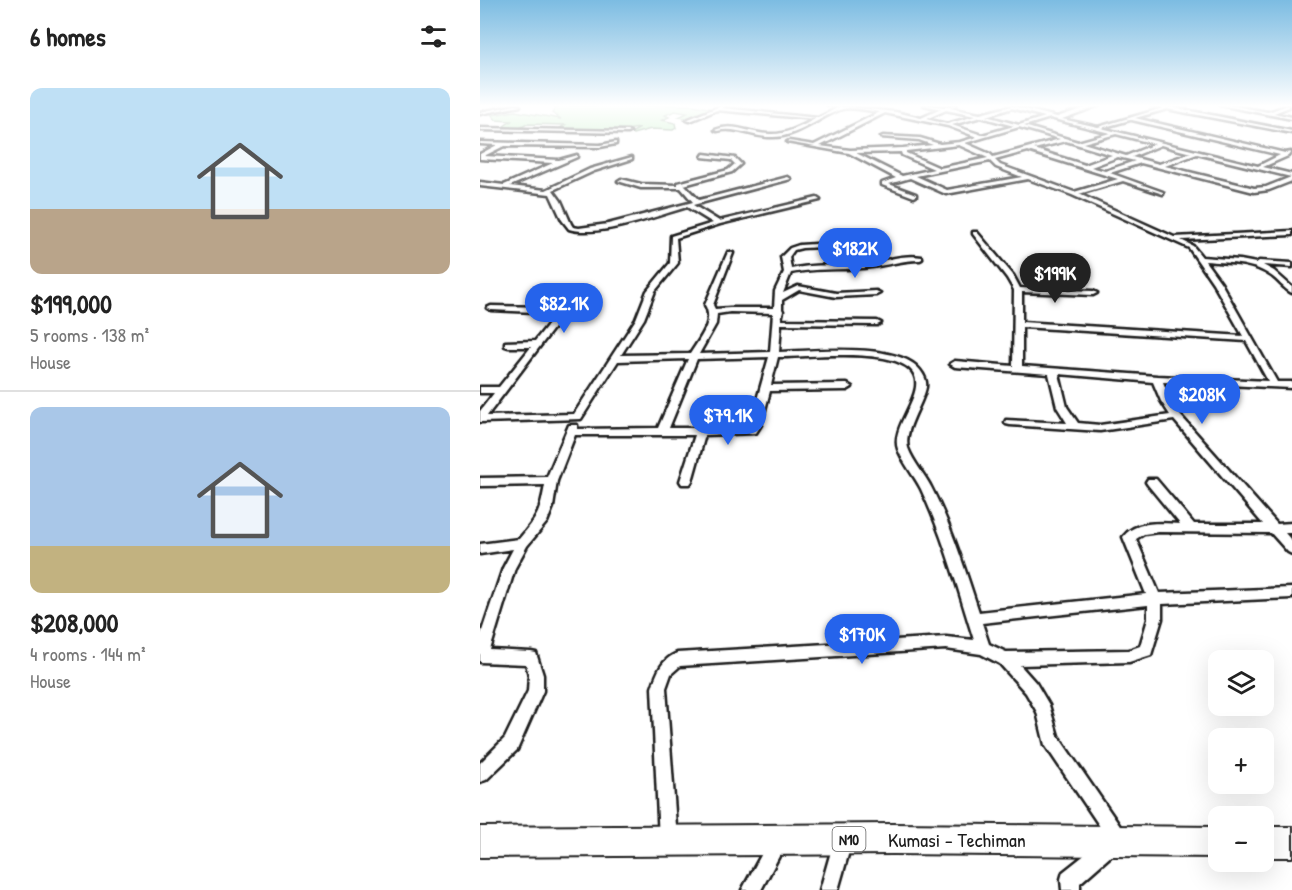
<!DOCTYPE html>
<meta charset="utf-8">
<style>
body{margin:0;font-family:"Patrick Hand",sans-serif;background:#f6f6f6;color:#222;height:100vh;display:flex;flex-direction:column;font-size:22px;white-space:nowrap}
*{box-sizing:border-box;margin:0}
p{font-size:20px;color:#767676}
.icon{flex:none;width:33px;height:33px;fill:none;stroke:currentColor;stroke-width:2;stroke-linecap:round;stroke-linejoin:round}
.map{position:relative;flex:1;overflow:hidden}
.details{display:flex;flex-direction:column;background:#fff;width:480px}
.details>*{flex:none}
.tools{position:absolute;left:728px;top:650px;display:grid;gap:12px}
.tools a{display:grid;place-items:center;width:66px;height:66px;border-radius:12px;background:#fff;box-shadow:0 6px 24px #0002;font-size:30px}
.price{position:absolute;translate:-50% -51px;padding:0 14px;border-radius:21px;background:#2563eb;color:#fff;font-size:20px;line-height:39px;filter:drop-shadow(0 2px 3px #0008)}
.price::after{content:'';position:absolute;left:50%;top:36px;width:18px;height:14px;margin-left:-9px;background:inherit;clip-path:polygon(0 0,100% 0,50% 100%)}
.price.current{background:#222;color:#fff}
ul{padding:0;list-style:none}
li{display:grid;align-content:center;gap:12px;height:318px;padding:0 30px}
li+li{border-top:2px solid #e0e0e0}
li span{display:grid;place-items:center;height:186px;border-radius:12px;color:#555}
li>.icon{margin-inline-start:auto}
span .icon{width:108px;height:108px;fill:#fffc;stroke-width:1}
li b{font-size:26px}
h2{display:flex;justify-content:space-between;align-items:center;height:72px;padding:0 30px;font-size:26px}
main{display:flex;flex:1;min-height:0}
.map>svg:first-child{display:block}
.green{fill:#ace8ae;stroke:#648265;stroke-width:1.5}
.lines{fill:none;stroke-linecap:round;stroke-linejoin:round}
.street-casing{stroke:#1c1c1c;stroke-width:5}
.highway-casing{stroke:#1c1c1c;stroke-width:4}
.street{fill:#fff;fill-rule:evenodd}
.highway{fill:#fff;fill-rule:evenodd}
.labels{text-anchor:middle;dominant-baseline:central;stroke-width:4.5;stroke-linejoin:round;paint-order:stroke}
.shield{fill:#fff;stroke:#606060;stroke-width:1.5}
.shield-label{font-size:15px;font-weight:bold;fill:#1c1c1c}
.near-street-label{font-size:20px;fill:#1c1c1c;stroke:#fff}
</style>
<main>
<section class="details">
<h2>6 homes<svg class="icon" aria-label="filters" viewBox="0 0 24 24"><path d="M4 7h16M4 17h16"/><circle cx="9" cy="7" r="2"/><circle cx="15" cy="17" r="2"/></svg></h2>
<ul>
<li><span style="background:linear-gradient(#bfe0f5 65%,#b9a48a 0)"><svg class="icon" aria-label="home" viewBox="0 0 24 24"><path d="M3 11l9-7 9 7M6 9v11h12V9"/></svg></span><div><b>$199,000</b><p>5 rooms · 138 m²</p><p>House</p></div></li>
<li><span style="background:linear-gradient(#a9c7e8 75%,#c2b280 0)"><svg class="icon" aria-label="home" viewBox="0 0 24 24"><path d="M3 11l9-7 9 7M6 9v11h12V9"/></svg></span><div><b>$208,000</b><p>4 rooms · 144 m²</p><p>House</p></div></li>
</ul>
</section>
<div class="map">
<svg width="812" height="890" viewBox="0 0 812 890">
<rect width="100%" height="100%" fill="#fff"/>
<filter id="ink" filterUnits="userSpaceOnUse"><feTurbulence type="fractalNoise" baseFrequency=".0167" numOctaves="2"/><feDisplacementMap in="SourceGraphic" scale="12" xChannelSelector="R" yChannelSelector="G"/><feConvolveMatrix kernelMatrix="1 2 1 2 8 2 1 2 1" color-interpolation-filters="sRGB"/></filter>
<g filter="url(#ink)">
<!-- green -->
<path class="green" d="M79,105H213L234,109L209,119L199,117L207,113L195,111L185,115L189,117L182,120L195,123L196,128L193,130L171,129L153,134L151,133L160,128L138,131L77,130L85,125L47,124L38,129H20L31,121L16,120L12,115L35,111L81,119L72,113Z"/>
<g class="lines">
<defs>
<path id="street" d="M36,105L40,106L0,114V112Z
M243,105L246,106L242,108L338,118L359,107L348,105L416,112L441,118L461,109L444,105L465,107L476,105L470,108L500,114L532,106L577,117L614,105H620L582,119L618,127L683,108L672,105H681L812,131V133L687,109L655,118L805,153L811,152L808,156L783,167L812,174V181L789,190L774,192L661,163L630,173L683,192V194L643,181L599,194L694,237L812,231V235L701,240L713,246L722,257L760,260L776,263L779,261L812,263V267L783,265L794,271L812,287V293C804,289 798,280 790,275C771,262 747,263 725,261L741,283L797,382H812V388L683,382L691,401L700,415L797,524L812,523V533H805L812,541V554L808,552L791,533L678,532L664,534L656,539L679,593L812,588V598L682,604V619L671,655L649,662L540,665L556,683L569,705L578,736L644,832L647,838L644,844L638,847L635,846L636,848L633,854L600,883V890H582L581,879L583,872L621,842L629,840L565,745L557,712L546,693L520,664L501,654L466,649L200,666L191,674L186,688L197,840L194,846L188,849L182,846L179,840L172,688C177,673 181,660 197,653L466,637L494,640C478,589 464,538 441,489C434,475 423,463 418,449C409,425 453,388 429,368C404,348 330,357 298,357L291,385L367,384L372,387L367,390L290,391L281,425L276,433L225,435L212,481L210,484H202L200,481L215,435H95L77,481L73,507L67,522L47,546L35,568L10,650L51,652L56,653L63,675V691L37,750L6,780L0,782V763L25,738L48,691L49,675L46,664L0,662V637L23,568L33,549L0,554V544L39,539C58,517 60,513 65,485L0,486V478L67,477L89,425H97V429L178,428L208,359L138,361L101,419L0,422V411L14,393H0V387H19L51,347H28L25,346V342L55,341L77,313L11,310L7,308L11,306L76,307L86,312L7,416L94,414L156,319L167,291L190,263L191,236L233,223L207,207C176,216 119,238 89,229L82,220L70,194L0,186V182L24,185L73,163L0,159V154L17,145L0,144V142L120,145L136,142V144L120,147L24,146L4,156L79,160L97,155V157L30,186L66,190L110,169L152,157V159L114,171L73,190L81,201L91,224L93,227L99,228L128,224L213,202L201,188H161L138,181L141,179L161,184L198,185V183L248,170L255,164L251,160L222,157L224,154L255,158L261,164L252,172L204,185L219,200L308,177L311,179L213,205L239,221L337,198L340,200L240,224L196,238L198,263L175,291L164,319L141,355L210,354C219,339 235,322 225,305L248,252L253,253L233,305L235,309L250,308H294L295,291L304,272L301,257L310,248L319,245L386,241L389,243L386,245L322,248L314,250L309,257L311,269C336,263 361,267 386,264C405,261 423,254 442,257V259L440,260C420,260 402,267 383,268C359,270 335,268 311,273L303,293L318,286L356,293L396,291L400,293L396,295L356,297L319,290L302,300V309L303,311L301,320L397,321L401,323L397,325L301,324L299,352C333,351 418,342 440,370C444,375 447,381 446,387C443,404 423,431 428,448C433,462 445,475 451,487C472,527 485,570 499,612L666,594L643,537C655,520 682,523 700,524L668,485L666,482L668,479H676L714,524H783L694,420L620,431L530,425L526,424L525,422L526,420L587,423L577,407L569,374L475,367L470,364L475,361L533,366L534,290L527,278L493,234V232H497L533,275L540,288L613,291L617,293L613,295L542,292V322L763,336L733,283L709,248L592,195L548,179L466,194L430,178L409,184L436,194V196L434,197L402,185V183L416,178L369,153L307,142L309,141L334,145L400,112C389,111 372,106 362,109C339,117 318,137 293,137C273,138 257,126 237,131L235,130C254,122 271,134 290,134C305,135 322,126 335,119L237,110L210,121L206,120ZM532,108L565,117L539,125L506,116ZM466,110L495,116L467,124L446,119ZM405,113L468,126L497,137L480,142L460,144L440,138L403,136L401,137L439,140L453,145L423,148L370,150L340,146ZM501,117L534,126L502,135L472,125ZM570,118L630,133L598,142L544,126ZM650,120H652L800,155L778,166L621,128ZM539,127L580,139L513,157L510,154L485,143ZM636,134L675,144L646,156L603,143ZM586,141L632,155L605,165L554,149ZM479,145L508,158L460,168L426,153V151ZM681,145L711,153L679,164L652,157ZM548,151L638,179L594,192L520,165L515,160ZM421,152L422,155L454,169L422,176L376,153ZM717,154L811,177L786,187L774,188L685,166ZM638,157L655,161L625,171L611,167ZM510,161L516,167L542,177L467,190L436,176ZM250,312L293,313L290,352L219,354L236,324L237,314ZM542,327L766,341L788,381L677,376L542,366ZM289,357L269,428H189L217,359ZM579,374L673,382L681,401L690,415L620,425L598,423L587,407ZM668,605V619L660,646L649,650L526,652L509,644L502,623Z
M740,105H749L788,112L808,105L809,107L794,113L812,117V119Z
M0,128L148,131L150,132L148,133L0,130Z
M363,832L369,835L372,841L358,890H340L354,841L357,835Z
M297,834L303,837L306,843L281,890H262L291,837Z"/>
<path id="highway" d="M413,824L738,827V857L413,854L0,857V827Z
M783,827H812V857H783Z"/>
</defs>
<!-- street casing -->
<use href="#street" class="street-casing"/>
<!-- highway casing -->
<use href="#highway" class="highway-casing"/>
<!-- street -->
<use href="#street" class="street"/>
<!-- highway -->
<use href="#highway" class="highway"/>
</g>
</g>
<!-- sky -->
<linearGradient id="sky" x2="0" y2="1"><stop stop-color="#7cbce2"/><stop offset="0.46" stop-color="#fff"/><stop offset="1" stop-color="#fff" stop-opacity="0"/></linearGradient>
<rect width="812" height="230" fill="url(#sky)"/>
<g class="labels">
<!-- shield labels -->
<rect class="shield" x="352.5" y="827" width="33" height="24" rx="4.5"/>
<g class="shield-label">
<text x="369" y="839">N10</text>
</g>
<!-- near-street labels -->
<g class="near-street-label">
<text x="477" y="839">Kumasi - Techiman</text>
</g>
</g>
</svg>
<div class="tools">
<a><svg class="icon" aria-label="layers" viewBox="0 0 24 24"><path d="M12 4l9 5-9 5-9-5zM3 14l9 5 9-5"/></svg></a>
<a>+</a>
<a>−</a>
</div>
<b class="price" style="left:375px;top:279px">$182K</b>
<b class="price current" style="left:575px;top:304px">$199K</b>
<b class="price" style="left:84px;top:334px">$82.1K</b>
<b class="price" style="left:722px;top:425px">$208K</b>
<b class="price" style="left:248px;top:446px">$79.1K</b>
<b class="price" style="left:382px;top:665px">$170K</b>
</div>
</main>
